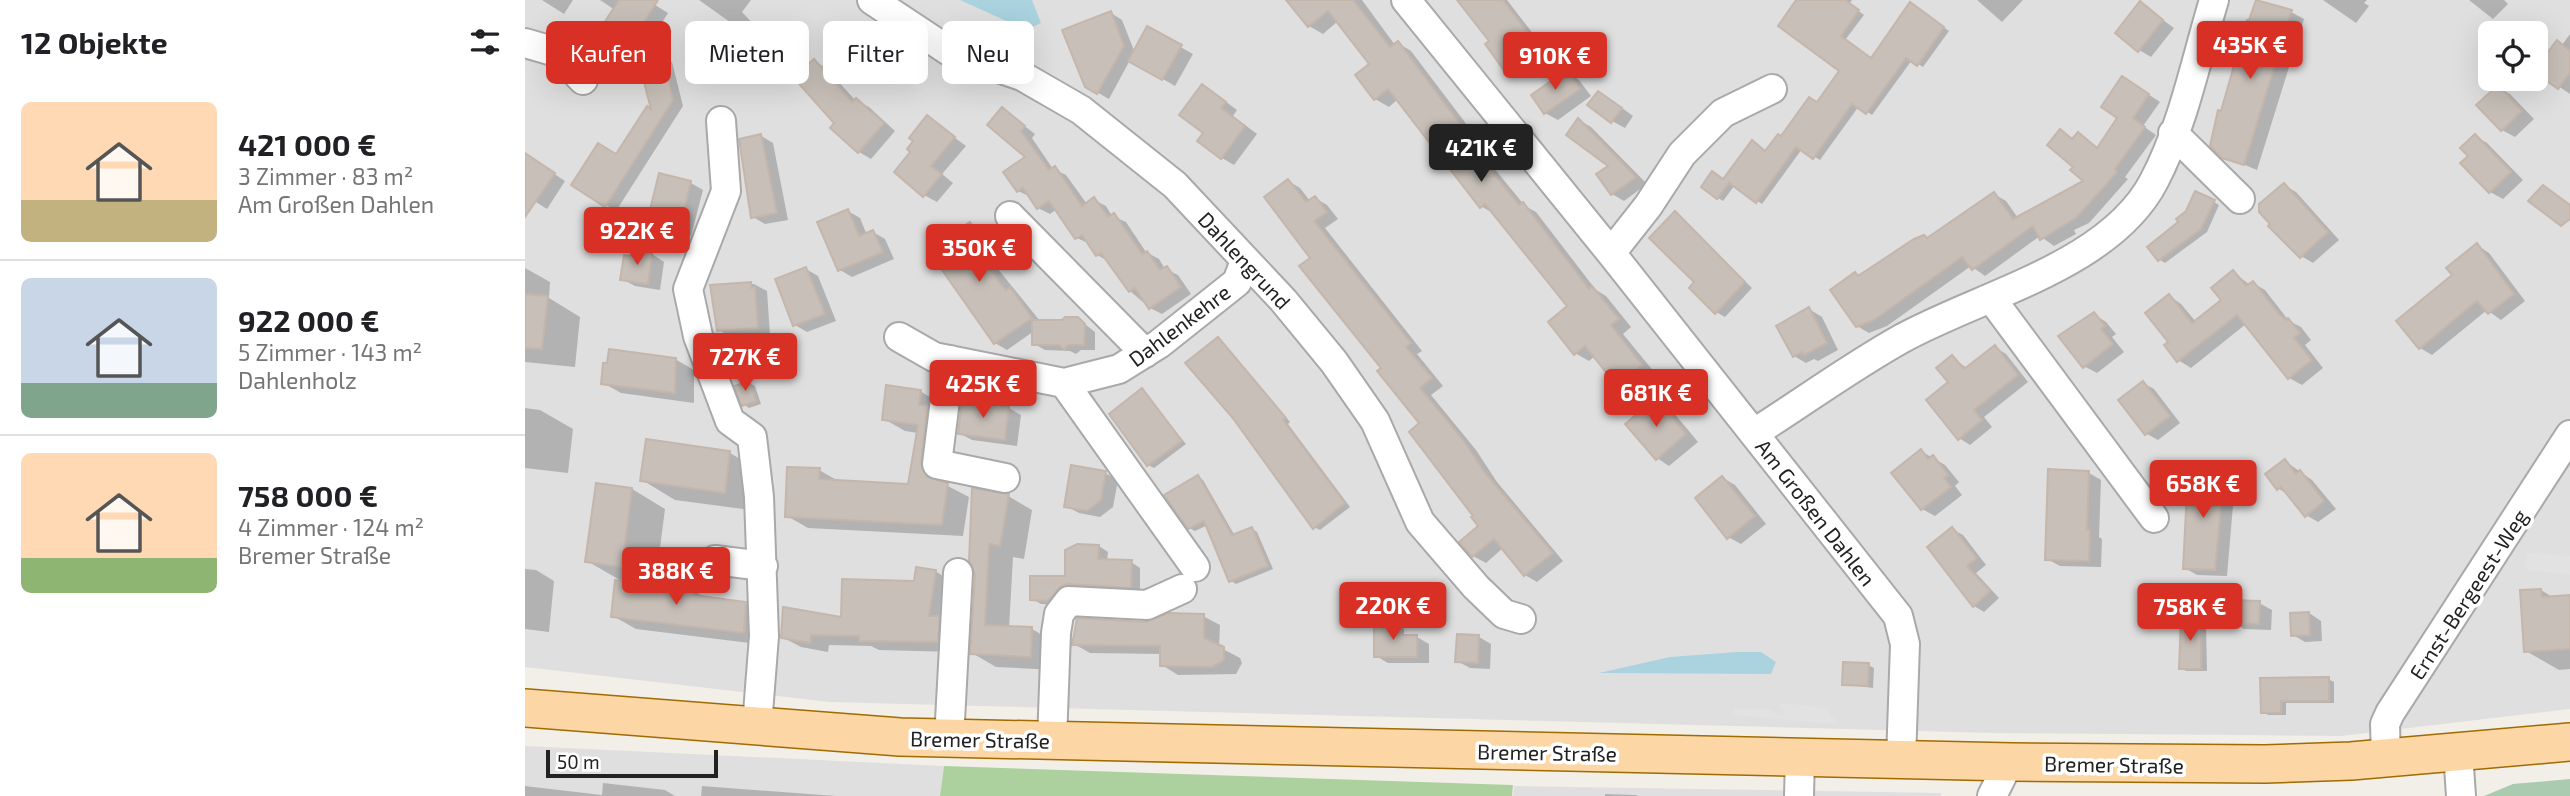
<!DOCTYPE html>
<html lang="de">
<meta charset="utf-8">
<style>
body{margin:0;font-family:"Exo 2",sans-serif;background:#f6f6f6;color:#202124;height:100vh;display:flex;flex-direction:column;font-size:26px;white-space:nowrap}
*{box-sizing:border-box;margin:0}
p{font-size:23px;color:#757577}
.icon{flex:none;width:38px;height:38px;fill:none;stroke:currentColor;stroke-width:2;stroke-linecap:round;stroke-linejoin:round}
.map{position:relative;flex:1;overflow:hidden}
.drawer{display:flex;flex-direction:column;background:#fff;width:525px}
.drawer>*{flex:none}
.top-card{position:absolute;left:21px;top:21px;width:665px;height:63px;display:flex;gap:14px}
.tools{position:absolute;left:1953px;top:21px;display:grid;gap:14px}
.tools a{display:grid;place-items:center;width:70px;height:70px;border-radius:10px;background:#fff;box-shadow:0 7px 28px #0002;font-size:35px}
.scale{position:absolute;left:21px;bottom:18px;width:172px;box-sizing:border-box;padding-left:7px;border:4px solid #222;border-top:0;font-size:19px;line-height:24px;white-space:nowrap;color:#222;-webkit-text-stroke:5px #fff;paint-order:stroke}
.price{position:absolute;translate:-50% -60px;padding:0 16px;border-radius:7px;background:#d93025;color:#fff;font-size:23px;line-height:46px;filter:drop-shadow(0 2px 4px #0008)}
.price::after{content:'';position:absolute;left:50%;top:42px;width:21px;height:16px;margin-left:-10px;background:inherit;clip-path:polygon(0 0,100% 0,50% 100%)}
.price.on{background:#222;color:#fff}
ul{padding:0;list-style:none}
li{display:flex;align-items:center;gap:21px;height:175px;padding:0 21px}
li+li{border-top:2px solid #e0e0e0}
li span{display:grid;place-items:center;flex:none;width:196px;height:140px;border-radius:10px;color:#555}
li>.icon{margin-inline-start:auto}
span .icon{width:84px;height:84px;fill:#fffc;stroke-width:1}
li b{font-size:30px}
h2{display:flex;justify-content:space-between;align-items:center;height:84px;padding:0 21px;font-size:30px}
.pill{padding:0 24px;border-radius:10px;background:#fff;box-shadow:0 7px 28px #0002;font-size:24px;line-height:63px}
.pill.on{background:#d93025;color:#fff}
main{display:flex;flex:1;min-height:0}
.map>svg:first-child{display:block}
.residential{fill:#e0dfdf;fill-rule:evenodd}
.forest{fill:#add19e}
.cemetery{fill:#aacbaf}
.parking{fill:#e2e2e2}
.water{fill:#aad3df}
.shadow{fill:#0003;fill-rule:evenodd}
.building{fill:#c7bfb8;stroke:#c4b6ab;stroke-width:2}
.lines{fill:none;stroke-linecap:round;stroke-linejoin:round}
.minor-casing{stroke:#a9a9a9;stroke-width:32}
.major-casing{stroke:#a06b00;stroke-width:40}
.minor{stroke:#fff;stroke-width:28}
.major{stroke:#fcd6a4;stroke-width:37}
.labels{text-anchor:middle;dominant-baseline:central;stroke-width:7;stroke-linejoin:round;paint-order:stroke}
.street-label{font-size:21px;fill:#222;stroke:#fff}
</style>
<main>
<section class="drawer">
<h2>12 Objekte<svg class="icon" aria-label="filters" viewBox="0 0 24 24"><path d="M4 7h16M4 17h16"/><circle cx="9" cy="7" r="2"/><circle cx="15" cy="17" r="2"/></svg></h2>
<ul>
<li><span style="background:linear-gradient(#ffd9b3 70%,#c2b280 0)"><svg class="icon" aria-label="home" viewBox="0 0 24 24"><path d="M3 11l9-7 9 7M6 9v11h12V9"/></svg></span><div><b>421 000 €</b><p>3 Zimmer · 83 m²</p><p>Am Großen Dahlen</p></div></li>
<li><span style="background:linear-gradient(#c9d6e8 75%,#7fa58c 0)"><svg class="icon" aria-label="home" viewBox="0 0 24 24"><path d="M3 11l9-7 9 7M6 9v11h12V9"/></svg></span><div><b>922 000 €</b><p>5 Zimmer · 143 m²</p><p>Dahlenholz</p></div></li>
<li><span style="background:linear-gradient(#ffd9b3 75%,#8fb573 0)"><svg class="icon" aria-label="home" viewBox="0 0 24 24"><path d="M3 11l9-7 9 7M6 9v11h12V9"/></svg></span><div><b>758 000 €</b><p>4 Zimmer · 124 m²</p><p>Bremer Straße</p></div></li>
</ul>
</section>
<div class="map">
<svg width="2045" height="796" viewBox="0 0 2045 796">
<rect width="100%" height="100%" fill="#f2efe9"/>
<!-- residential -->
<path class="residential" d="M0,0H2045V709L1816,736L1468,733L304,702L0,667ZM1965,33H2011V79H1965Z
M0,746L419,766L415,796H0Z
M989,786L1416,793V796H988Z"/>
<!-- forest -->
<path class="forest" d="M419,766L987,785H988L987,796H415Z"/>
<!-- cemetery -->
<path class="cemetery" d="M2045,779V796H1959L1988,784Z"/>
<!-- parking -->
<path class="parking" d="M2003,553L2045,556V575L2000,569Z
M1257,703L1301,708L1313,724L1208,715L1209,709L1248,710L1251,715H1261L1254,705Z"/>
<!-- water -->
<path class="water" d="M435,0H507L516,23L501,30Z
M1212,652H1236L1251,662L1246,674L1074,673L1145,657Z"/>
<!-- shadow -->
<path class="shadow" d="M17,0H48L39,14Z
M75,0H122L143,13L122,47L108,39L90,10Z
M174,0H226L217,12L261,59L236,83L222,75L216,30Z
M778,0H837L870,45L873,43L886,51L964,154L960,157L1000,206L1011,212L1071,290L1081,296L1106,327L1098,334L1130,373L1107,392L1093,384L1070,356L1064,361L1050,353L1045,306L971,215L956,206L873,99L864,107L850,99L847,64L813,21L798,34L784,26Z
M936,0H982L1022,52L991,75L979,68L967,41Z
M1272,0H1327L1324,4L1339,15L1320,40L1347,60L1391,8L1424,31L1398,67L1387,60L1347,115L1334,106L1295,160L1277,149L1237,204L1210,185L1198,201L1193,198L1199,181L1257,138L1293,104L1317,70Z
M1452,0H1498L1477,22Z
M1798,0H1842L1839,3L1844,6L1831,23Z
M1944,0H1979L1983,4L1968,19Z
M1615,3L1649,28L1626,57L1614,50Z
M1766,12L1779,19L1732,170L1698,156V113Z
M586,13L597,20L610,53L623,29L668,54L650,86L605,60L584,99L561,86Z
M2045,34V94L2011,71L2032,42L2037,45Z
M137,57L147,62L158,106L91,211L49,185L92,156L129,113Z
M289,61L301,68L331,101L344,107L370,131L346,159L334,152L312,123Z
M1042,72L1054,80L1066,96L1033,120L1020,113Z
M1609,85L1635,102L1618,126L1631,135L1600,177L1603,179L1564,223L1549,230L1551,234L1529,246L1515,236L1460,276L1446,266L1362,326L1344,333L1332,326L1307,290L1390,241L1403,239L1469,194L1481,201L1493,218L1561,181L1551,166L1535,131L1549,140L1553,134L1573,148L1595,117Z
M1973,87L1985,94L2009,119L1990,137L1977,130Z
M689,93L712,110L708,116L732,134L709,165L697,158L680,133Z
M1086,100L1108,116L1100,128L1087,121Z
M477,109L510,134L507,138L528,169L541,175L562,204L569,200L581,206L587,216L601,222L621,252L634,259L640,269L653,275L666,294L637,314L625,308L605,291L585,262L572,255L565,244L552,238L532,209L525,214L513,208L506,197L493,191L503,157Z
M403,118L441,146L417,174L428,183L412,202L399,195L387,152Z
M1054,120L1066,127L1122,184L1099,201L1087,194L1086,166Z
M236,136L248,143L263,220L240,224L228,217Z
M1950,136L1962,143L1998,180L1978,199L1965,192L1945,156Z
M0,154L40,181L22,209L0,195Z
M135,175L166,183L178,190L166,236L136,228L124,221ZM135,223L163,231L162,234L135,227Z
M763,181L775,188L785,201L790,198L802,205L813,219L800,228L897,351L892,354L918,386L906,395L951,450L972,482L1038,561L1012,582L1000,575L978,548L961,563L948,556L936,542L956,526L897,423L787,259Z
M1759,185L1771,192L1814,240L1788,263L1776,256Z
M1689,202L1694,205L1682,232L1640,263L1635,260L1625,248L1656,222L1662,212Z
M323,211L335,218L342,235L348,232L360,239L369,259L327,277L315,270Z
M1150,214L1227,288L1200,317L1191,312L1172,282Z
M445,224L457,231L471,253L464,258L515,321L553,319L570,332V350H556L551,354L545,351L520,350L509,344V331L482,350L470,343Z
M1952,245L1964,253L2000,301L1976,320L1962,310L1907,355L1895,348L1873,321L1930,275Z
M109,252L127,254L139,262L135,290L110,286L97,279Z
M0,268L25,282L24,298L55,317L50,367L0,362Z
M281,269L293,276L311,321L282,332L270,325Z
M1708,272L1725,285L1728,283L1740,290L1764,321L1776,327L1786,340L1780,345L1798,368L1777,385L1764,378L1721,324L1666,368L1653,360L1645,342L1644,296L1656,304L1671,322L1698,300Z
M229,284L242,291L245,335L207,338L194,330L187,287Z
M1284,309L1297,317L1313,350L1293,361L1289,359L1281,363L1269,356Z
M1569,314L1581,322L1591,334L1587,337L1599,352L1572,373L1559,366L1535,336Z
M693,339L765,422L763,424L825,507L795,530L789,527L708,416Z
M1470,347L1481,354L1503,382L1459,417L1467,427L1445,445L1434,438L1425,382L1427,357L1443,369Z
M150,359L169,370V403L96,393L78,383Z
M224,383L230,386L236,404L224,408L218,404Z
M1618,383L1629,389L1655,423L1633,440L1622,434L1596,400Z
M617,390L661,444L629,468L623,465Z
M395,391L416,404L423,420L417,483L444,497L438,536L283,528L262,516L294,470L315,482L384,486L393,433L380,431L359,419Z
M1132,400L1144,407L1173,442L1144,466L1132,458Z
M0,408L15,410L48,429L43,473L0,468Z
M484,408L496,415L492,446L447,440L434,433Z
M122,441L205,453L238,472L233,511L150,500L117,480Z
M1396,451L1420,465L1434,482L1430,486L1437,495L1410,516L1397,509L1369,473Z
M1760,461L1787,480L1811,509L1793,522L1781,515L1766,496L1754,489Z
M580,473L593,480L588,507L575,517L554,513L541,506Z
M1564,473L1576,480L1574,537L1577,539L1576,567L1535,566L1522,559Z
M1698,475L1710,482L1702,576L1672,575L1660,568Z
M673,477L678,480L710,536L727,529L732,532L748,569L711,584L706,581L683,525L670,531L664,528Z
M1198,478L1210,485L1241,524L1216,544L1203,537Z
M107,489L140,509L130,587L169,591L183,599L221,603L243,616L241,645L111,629L88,616L100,583L62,561Z
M483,496L507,510L499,559L488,557L484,628L507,629L531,643L530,670L471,667L447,653L451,574Z
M1427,529L1438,535L1461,565L1451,573L1474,598L1459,612L1449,606L1404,547Z
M574,546L583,552L582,561L606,562L615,568V592L533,605L516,604L507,599L541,578Z
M0,569L11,570L29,581L24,632L0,629Z
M410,571L428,582L430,652L354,650L346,646L304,645L303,652L276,647L257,637L318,619Z
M2016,590L2029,598L2045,597V669L2034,670L2001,651Z
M1734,603L1747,610L1746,630L1719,629L1707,622Z
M1784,613L1796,621L1797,641L1780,642L1768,635Z
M678,616L695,625L694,647L715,658L717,663L711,674L653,675L637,665V654L565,653L549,644L621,623Z
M1676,619L1681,622L1682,671H1661L1656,668Z
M867,622L879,629V637H892L904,644V663H863L851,656Z
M954,637L966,644L965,669L945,668L932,661Z
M1343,665L1349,668L1348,688L1319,684Z
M1803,679L1809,682V703H1761V715H1743L1738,712L1737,680Z
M78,783L140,790L150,796H0V786L77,795Z
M177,786L311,796H176Z
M1080,794L1111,795L1113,796H1080Z"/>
<!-- building -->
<path class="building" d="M94,0H133L107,41L79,23Z
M761,0H828L865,47L873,41L951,146L948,149L994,205L998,202L1064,289L1067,286L1094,319L1086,325L1117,365L1092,386L1060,346L1049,355L1023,322L1042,306L960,204L955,208L863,89L849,100L830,75L844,64L803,11L783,27Z
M932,0H978L1011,44L978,69L960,44L964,41Z
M1271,0H1320L1334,10L1316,36L1346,58L1385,2L1419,27L1392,66L1381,58L1341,114L1327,104L1288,159L1271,147L1231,203L1204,183L1192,199L1176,187L1187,171L1198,179L1227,140L1240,151L1253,134L1256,136L1284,97L1292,102L1314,71L1253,26Z
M1731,0L1767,10L1719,165L1697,158L1685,146L1693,110L1696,111L1722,20H1724Z
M1615,1L1638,20L1613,52L1590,33Z
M586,11L599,46L572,94L560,87L537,30Z
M222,22L249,50L221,76L194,48Z
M622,26L657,45L637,80L603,61Z
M2032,40L2045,51V73L2033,89L2011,73V68Z
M137,55L148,100L80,207L46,185L73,143L91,154L122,106L126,109L116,71L121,70L118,60Z
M289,59L327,102L331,98L359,123L333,153L305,128L309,123L268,77Z
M1042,70L1055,89L1019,114L1006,95Z
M1597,76L1624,94L1608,118L1620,127L1590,169L1592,172L1552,217L1515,240L1508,226L1447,270L1437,257L1349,320L1331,327L1305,290L1330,272L1333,276L1389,239L1399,235L1402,238L1469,192L1488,219L1558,181L1545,170L1548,167L1522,145L1535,129L1547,139L1553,132L1572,148L1592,118L1576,107Z
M677,84L701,102L696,108L720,126L696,159L672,141L678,133L654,115Z
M1973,85L1997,111L1976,131L1951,105Z
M1073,91L1097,108L1086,123L1062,105Z
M477,107L500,126L496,131L524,170L530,166L557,206L569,197L583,217L589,213L617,254L622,251L635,270L642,266L656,287L624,309L610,288L604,292L576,253L571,256L557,235L550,239L524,201L512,209L498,188L492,192L478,172L500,157L462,125Z
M402,115L430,137L406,166L417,174L398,197L369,172L385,152L382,149L388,141L384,138Z
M1053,118L1111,177L1086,195L1071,174L1083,166L1041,135Z
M236,134L252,213L226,218L214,139Z
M1950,134L1986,172L1964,193L1935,163L1943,156L1935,148Z
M0,153L30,173L0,217Z
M134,173L166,181L154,230L122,222Z
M763,179L781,202L790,196L802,212L789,221L886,343L881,347L907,378L895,388L939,441L960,473L1028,553L999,576L969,539L947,557L934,542L953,526L946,517L948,516L884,432L894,423L852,371L856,368L774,266L785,258L739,197Z
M1759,183L1803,232L1775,258L1743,226L1745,224L1734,212V204Z
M2018,185L2045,205V219L2036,226L2003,201Z
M1670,191L1690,200L1676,229L1633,261L1622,247L1653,222L1651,219L1661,211Z
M323,209L334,236L348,230L358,252L313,271L292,222Z
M1150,211L1220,282L1190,314L1164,288L1169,282L1124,238Z
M445,222L461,246L453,251L474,282L481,290L485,287L507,318L469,344L403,250Z
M1952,243L1989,294L1963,314L1952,301L1894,349L1871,321L1927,275L1921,268Z
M108,250L127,253L123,284L95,280L99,255L107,256Z
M281,267L300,314L268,326L250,279Z
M1708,270L1721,286L1728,281L1754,314L1761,320L1763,318L1775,333L1769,338L1787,360L1763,379L1712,315L1652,362L1639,345L1643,342L1620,313L1644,294L1667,323L1696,300L1686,288Z
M226,282V288L230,287L233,328L192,331L185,285Z
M0,294L23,296L17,349L0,348Z
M1284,307L1302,343L1279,355L1277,352L1268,357L1251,326Z
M1569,312L1580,326L1576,329L1588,344L1558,368L1533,336Z
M540,317H553L560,324L559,345H544L539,349L534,345H507V320H537Z
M693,337L761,418L758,420L820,503L788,529L707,417L660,363Z
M1470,345L1493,375L1449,410L1457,420L1433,440L1401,400L1423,382L1411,368L1427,355L1439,369Z
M84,349L151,358L150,393L76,384L78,363H82Z
M224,381L231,401L217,406L209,386Z
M1618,381L1645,416L1620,435L1593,400Z
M361,385L396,390L394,405L402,406L396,463L402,477L423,483L417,525L260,517L262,467L295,468L294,479L383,484L393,425L357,420Z
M617,388L657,441L622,466L584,414Z
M1131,398L1161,434L1131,460L1100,424Z
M437,400L484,406L480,440L433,434Z
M121,439L205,451L200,493L115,481Z
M1396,449L1403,459L1408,455L1423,475L1419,478L1426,487L1396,510L1366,473Z
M1760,459L1771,474L1775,470L1799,501L1780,517L1756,487L1752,490L1740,474Z
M546,465L581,471L576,500L562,511L539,507Z
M1523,469L1564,471L1562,530H1565L1564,561L1520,560Z
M1663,471L1699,473L1690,570L1658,569Z
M673,475L707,535L727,527L743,566L704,582L679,521L663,529L639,495Z
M1197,476L1230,516L1202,539L1170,498Z
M71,483L107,488L97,567L60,562Z
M447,488L484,494L475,546L464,544L460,625L507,627L506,657L445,654L450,574L444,561Z
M1427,527L1452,558L1442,566L1465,591L1448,607L1402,547Z
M552,544L574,545L573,559L607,560L606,588L544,584L536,586L523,601L505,600V576H540V550Z
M391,567L411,570L404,616H414L413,642L334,641V636L286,635L285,643L256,638L258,607L316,617L317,579L389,581Z
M90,580L169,589V595L221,602L219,633L86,617Z
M2016,589L2017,597L2045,595V649L1999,652L1995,590Z
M1706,600L1735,601L1734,624L1705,623Z
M1784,612L1785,635L1766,636L1765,613Z
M643,613L679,614V638L699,647V660L687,667L635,666V646L547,645L552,618L621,622Z
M1656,617H1676V669H1654Z
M849,620H867V635H892V657H849Z
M932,634L954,635L953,663L930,662Z
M1318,662L1344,663L1343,686L1317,685Z
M1804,677V701H1756V713H1736L1735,678Z"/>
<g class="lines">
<defs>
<path id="minor" d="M347,0L424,51L497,76L556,110L650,185L758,300L809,362L850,421L895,522L951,587L979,614L996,619
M881,0L1086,253L1373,616L1380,644L1376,760
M0,43L31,52L58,80
M196,121L201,191L163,289L173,336L205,421L227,437L234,497L239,636L232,726
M1648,133L1715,199
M485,216L620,353
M1086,253L1123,206L1157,154L1198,113L1247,89
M1466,298L1629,518
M374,337L409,357L539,383L594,369L634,344L712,282L720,261
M425,360L412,464L480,478
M539,383L670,567
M1229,433C1278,402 1326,367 1376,339C1455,295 1585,266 1629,181C1658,126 1671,60 1689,0
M190,560L238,566
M424,739L433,573
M527,741L531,633L534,614L544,601L622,605L657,589
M1933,752L1936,796
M1861,758L1860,724L1865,713L2045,435
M1274,796L1275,758
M1467,796L1484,762"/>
<path id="major" d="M0,708L375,737L1487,762L1740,764L1826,761L2045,742"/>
</defs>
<!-- minor casing -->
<use href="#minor" class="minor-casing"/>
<!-- major casing -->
<use href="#major" class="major-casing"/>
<!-- minor -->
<use href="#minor" class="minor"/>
<!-- major -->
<use href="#major" class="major"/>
</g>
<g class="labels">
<!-- street labels -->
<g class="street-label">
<text transform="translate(720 260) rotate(47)">Dahlengrund</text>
<text transform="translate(654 325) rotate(-37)">Dahlenkehre</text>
<text transform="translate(1291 512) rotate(52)">Am Großen Dahlen</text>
<text transform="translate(1943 594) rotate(-57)">Ernst-Bergeest-Weg</text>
<text transform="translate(455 739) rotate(1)">Bremer Straße</text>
<text transform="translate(1022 752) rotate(1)">Bremer Straße</text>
<text transform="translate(1589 764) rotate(1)">Bremer Straße</text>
</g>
</g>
</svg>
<div class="tools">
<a><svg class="icon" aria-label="locate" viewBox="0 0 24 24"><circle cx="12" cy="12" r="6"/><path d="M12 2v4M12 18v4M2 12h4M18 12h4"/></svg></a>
</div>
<div class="scale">50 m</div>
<b class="price" style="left:1725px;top:81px">435K €</b>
<b class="price" style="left:1030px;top:92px">910K €</b>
<b class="price on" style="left:956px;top:184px">421K €</b>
<b class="price" style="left:112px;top:267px">922K €</b>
<b class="price" style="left:454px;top:284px">350K €</b>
<b class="price" style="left:220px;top:393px">727K €</b>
<b class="price" style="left:458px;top:420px">425K €</b>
<b class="price" style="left:1131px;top:429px">681K €</b>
<b class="price" style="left:1678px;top:520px">658K €</b>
<b class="price" style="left:151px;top:607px">388K €</b>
<b class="price" style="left:868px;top:642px">220K €</b>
<b class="price" style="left:1665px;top:643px">758K €</b>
<div class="top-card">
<a class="pill on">Kaufen</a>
<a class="pill">Mieten</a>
<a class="pill">Filter</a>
<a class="pill">Neu</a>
</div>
</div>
</main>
